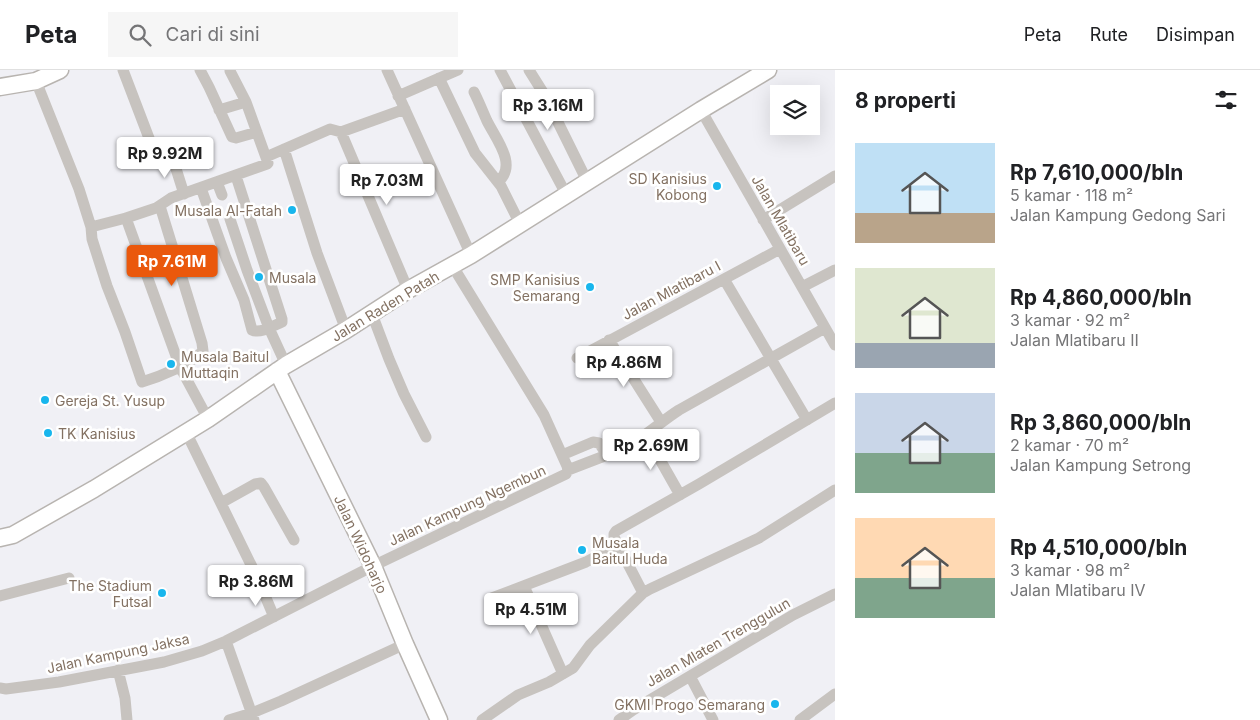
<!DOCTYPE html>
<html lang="id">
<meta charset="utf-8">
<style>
body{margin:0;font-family:Inter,sans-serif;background:#f6f6f6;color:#202124;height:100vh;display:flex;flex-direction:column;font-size:19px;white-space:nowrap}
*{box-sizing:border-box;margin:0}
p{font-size:16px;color:#757577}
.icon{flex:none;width:28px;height:28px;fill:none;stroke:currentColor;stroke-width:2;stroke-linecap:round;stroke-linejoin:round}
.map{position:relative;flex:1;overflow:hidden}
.details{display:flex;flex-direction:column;background:#fff;width:425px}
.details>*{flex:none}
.buttons{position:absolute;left:770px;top:15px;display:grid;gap:10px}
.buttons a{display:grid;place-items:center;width:50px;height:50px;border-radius:0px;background:#fff;box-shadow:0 5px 20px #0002;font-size:25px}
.price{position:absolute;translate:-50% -42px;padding:0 11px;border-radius:5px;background:#fff;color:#222;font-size:16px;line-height:32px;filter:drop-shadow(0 1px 2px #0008)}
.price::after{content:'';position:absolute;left:50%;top:30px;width:15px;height:11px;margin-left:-8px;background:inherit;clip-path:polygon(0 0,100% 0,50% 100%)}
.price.on{background:#ea580c;color:#fff}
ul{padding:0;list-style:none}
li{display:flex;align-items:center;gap:15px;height:125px;padding:0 20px}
li span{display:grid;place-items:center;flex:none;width:140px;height:100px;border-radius:0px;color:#555}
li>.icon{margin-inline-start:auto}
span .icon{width:60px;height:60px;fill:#fffc;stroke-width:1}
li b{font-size:21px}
h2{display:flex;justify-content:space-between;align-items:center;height:60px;padding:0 20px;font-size:21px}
header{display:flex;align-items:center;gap:30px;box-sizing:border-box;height:70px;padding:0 25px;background:#fff;border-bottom:1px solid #e0e0e0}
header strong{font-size:24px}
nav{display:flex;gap:28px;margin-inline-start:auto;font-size:18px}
.search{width:350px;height:45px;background:#f6f6f6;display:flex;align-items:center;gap:12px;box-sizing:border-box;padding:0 18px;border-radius:0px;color:#757577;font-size:19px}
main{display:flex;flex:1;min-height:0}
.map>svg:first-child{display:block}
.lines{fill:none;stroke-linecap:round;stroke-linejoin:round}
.highway-casing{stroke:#b8b4b0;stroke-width:19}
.minor{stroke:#c7c3bf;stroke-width:11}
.highway{stroke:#fff;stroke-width:16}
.poi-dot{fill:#18b6ed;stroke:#fff;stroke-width:2}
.labels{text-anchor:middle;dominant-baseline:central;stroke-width:5;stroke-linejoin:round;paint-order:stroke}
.poi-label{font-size:14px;fill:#837162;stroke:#fff;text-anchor:end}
.street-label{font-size:14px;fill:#837162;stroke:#fff}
</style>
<header>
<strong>Peta</strong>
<div class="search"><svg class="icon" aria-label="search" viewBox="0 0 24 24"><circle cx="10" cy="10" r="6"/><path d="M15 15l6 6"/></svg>Cari di sini</div>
<nav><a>Peta</a><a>Rute</a><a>Disimpan</a></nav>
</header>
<main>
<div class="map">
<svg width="835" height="650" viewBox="0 0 835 650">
<rect width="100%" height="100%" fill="#f0f0f5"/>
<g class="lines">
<defs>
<path id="highway" d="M0,17L36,11L60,0
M277,301L373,496L405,574L439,650
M0,468L13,465L94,419L208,349L286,295L346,260L408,220L471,185L701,40L768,0"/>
</defs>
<!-- highway casing -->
<use href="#highway" class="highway-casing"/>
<!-- minor -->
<path class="minor" d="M123,0L152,76L154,89L158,90L172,86
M200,0L209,17L232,67L236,68L257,62
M387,0L471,185
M500,0L566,124
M529,0L544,24L587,111
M439,8L475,83L501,116L520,154
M36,11L79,119L91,157L92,169L107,216L125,262L142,312C159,307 191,294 203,281L202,273L160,136
M474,22C479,32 483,42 487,51C496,69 518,95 498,112
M398,26L458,0
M219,40L246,32
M701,40L835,275
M341,62L408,220
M284,79L317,183L346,260
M172,86L184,124
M266,87L330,59L341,62L405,39
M217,112L222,125
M201,118L226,188L244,230L252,260C260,264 273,256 282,252V249L236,106
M126,148L180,297L208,349
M230,149L247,200L269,258L286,295
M763,150L835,106
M91,157L126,148L156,138L171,128L267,94L268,93L246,32L230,1
M724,209L807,350
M802,217L835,200
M372,244L389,289L404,324L426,367
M609,270L661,352
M577,288L780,179
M186,362L258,509L274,547
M646,365L680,425
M562,385L593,372L599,373L607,385C633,378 657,354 679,340L825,258
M568,400L607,385
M221,433L255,414L261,413L264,417L294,470
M524,516L563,604
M643,523L614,467V464L616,461L699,414L835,333
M0,526L69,508
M492,528L586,492L617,475
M226,571L254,650
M118,600L125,628L127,650
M690,606L713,650
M0,618L6,619L59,612L164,592L202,581L226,571L373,496L566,404L568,400L567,396L544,345L452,195
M229,650L252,643L281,631L405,574
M482,650L518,625L549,612L573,598L590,575L643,523L650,519L759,468L835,420
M619,650L633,640L793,545L835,524
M800,650L835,624"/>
<!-- highway -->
<use href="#highway" class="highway"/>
</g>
<!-- markers -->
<g class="poi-dot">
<circle cx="717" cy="116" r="5"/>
<circle cx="292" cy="140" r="5"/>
<circle cx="259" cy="207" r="5"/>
<circle cx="590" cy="217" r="5"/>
<circle cx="171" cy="294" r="5"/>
<circle cx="45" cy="330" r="5"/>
<circle cx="48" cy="363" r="5"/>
<circle cx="582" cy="480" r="5"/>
<circle cx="162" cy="523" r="5"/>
<circle cx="775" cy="634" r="5"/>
</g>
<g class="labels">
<!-- poi labels -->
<g class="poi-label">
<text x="707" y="108">SD Kanisius<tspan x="707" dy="16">Kobong</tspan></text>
<text x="282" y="140">Musala Al-Fatah</text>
<text x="269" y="207" text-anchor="start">Musala</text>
<text x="580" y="209">SMP Kanisius<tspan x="580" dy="16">Semarang</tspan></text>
<text x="181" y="286" text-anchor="start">Musala Baitul<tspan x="181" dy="16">Muttaqin</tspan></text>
<text x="55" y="330" text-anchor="start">Gereja St. Yusup</text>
<text x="58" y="363" text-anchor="start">TK Kanisius</text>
<text x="592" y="472" text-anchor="start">Musala<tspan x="592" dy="16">Baitul Huda</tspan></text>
<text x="152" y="515">The Stadium<tspan x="152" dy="16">Futsal</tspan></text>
<text x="765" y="634">GKMI Progo Semarang</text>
</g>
<!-- street labels -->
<g class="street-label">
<text transform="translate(781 150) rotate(60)">Jalan Mlatibaru</text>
<text transform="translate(671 220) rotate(-28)">Jalan Mlatibaru I</text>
<text transform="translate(385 236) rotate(-31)">Jalan Raden Patah</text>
<text transform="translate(467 435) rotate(-25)">Jalan Kampung Ngembun</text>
<text transform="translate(361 474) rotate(65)">Jalan Widoharjo</text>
<text transform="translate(718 572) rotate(-30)">Jalan Mlaten Trenggulun</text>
<text transform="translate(118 583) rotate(-12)">Jalan Kampung Jaksa</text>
</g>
</g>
</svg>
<div class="buttons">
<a><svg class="icon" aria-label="layers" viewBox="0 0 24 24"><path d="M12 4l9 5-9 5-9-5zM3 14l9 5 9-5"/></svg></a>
</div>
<b class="price" style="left:548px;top:61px">Rp 3.16M</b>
<b class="price" style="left:165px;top:109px">Rp 9.92M</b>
<b class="price" style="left:387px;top:136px">Rp 7.03M</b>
<b class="price on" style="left:172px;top:217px">Rp 7.61M</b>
<b class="price" style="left:624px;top:318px">Rp 4.86M</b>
<b class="price" style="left:651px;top:401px">Rp 2.69M</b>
<b class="price" style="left:256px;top:537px">Rp 3.86M</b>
<b class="price" style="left:531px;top:565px">Rp 4.51M</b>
</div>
<section class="details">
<h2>8 properti<svg class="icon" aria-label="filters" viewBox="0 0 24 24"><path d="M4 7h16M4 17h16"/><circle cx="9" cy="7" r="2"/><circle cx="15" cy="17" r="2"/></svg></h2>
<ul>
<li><span style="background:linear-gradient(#bfe0f5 70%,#b9a48a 0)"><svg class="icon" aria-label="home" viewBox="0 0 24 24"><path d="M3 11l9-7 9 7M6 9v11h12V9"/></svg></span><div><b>Rp 7,610,000/bln</b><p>5 kamar · 118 m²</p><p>Jalan Kampung Gedong Sari</p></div></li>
<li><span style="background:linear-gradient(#dfe7d0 75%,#9aa5b1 0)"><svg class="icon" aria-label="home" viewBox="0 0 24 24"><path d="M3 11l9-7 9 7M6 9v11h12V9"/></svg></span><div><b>Rp 4,860,000/bln</b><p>3 kamar · 92 m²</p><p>Jalan Mlatibaru II</p></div></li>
<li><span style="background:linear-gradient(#c9d6e8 60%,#7fa58c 0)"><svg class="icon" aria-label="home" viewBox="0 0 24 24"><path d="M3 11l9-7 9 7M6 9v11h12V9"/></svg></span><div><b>Rp 3,860,000/bln</b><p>2 kamar · 70 m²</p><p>Jalan Kampung Setrong</p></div></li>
<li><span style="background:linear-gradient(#ffd9b3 60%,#7fa58c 0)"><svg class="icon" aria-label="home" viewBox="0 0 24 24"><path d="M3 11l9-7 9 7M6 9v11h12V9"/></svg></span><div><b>Rp 4,510,000/bln</b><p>3 kamar · 98 m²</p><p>Jalan Mlatibaru IV</p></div></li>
</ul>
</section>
</main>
